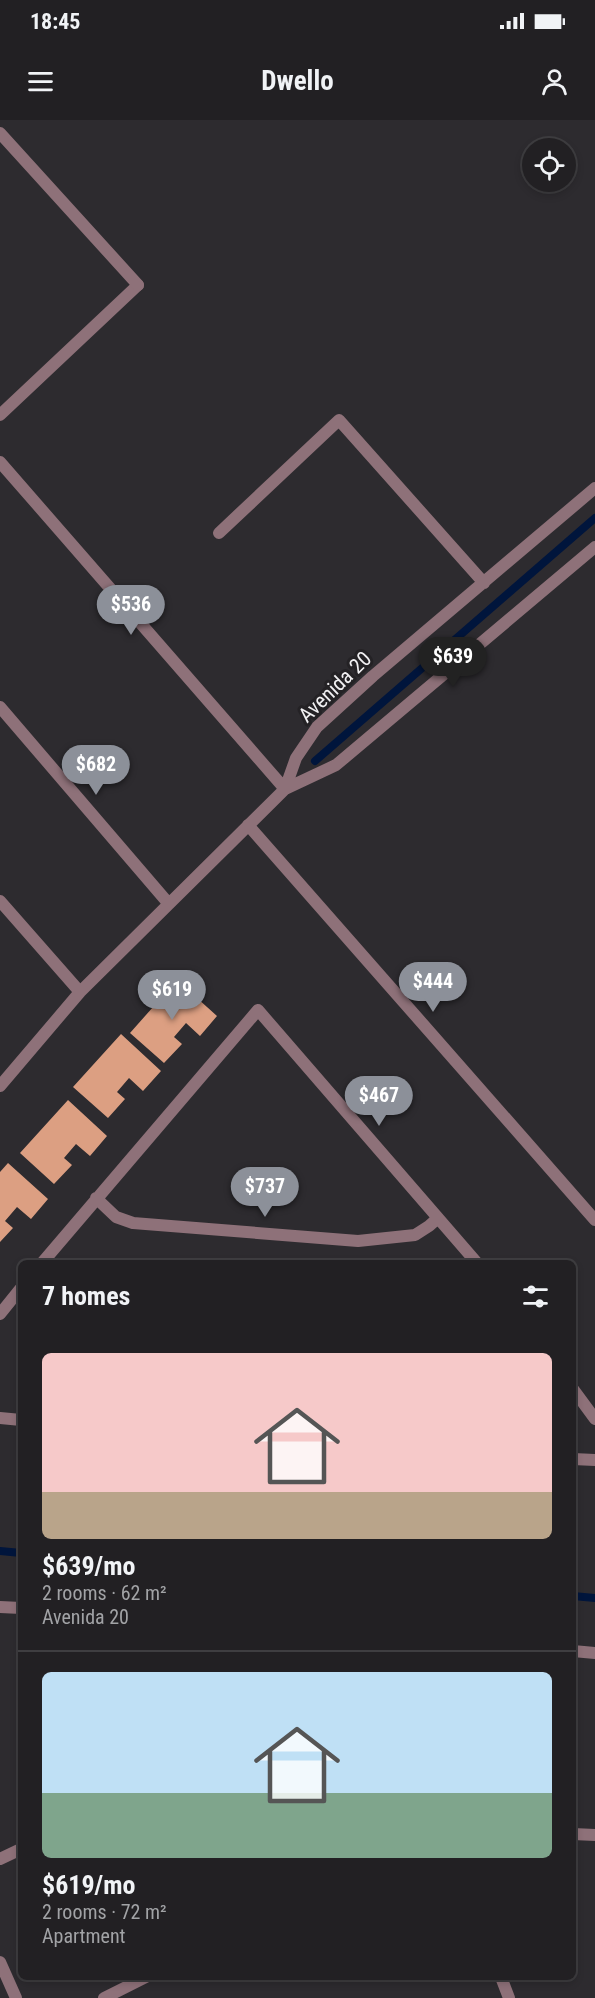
<!DOCTYPE html>
<meta charset="utf-8">
<style>
body{margin:0;font-family:"Roboto Condensed",sans-serif;background:#2e2d30;color:#f1f3f6;height:100vh;display:flex;flex-direction:column;font-size:22px;white-space:nowrap}
*{box-sizing:border-box;margin:0}
p{font-size:20px;color:#a2a3a6}
.icon{flex:none;width:33px;height:33px;fill:none;stroke:currentColor;stroke-width:2;stroke-linecap:round;stroke-linejoin:round}
.map{position:relative;flex:1;overflow:hidden}
.drawer{position:absolute;left:18px;top:1140px;width:558px;height:720px;display:flex;flex-direction:column;background:#222023;border-radius:9px;box-shadow:0 3px 9px #0003,0 0 0 2px #3f3e41}
.drawer>*{flex:none}
.tools{position:absolute;left:522px;top:18px;display:grid;gap:12px}
.tools a{display:grid;place-items:center;width:54px;height:54px;border-radius:50%;background:#222023;box-shadow:0 3px 9px #0003,0 0 0 2px #3f3e41;font-size:30px}
.price{position:absolute;translate:-50% -51px;padding:0 14px;border-radius:21px;background:#8c9099;color:#fff;font-size:20px;line-height:39px;filter:drop-shadow(0 2px 3px #0008)}
.price::after{content:'';position:absolute;left:50%;top:36px;width:18px;height:14px;margin-left:-9px;background:inherit;clip-path:polygon(0 0,100% 0,50% 100%)}
.price.on{background:#222;color:#fff}
ul{padding:0;list-style:none}
li{display:grid;align-content:center;gap:12px;height:318px;padding:0 24px}
li+li{border-top:2px solid #3f3e41}
li span{display:grid;place-items:center;height:186px;border-radius:9px;color:#555}
li>.icon{margin-inline-start:auto}
span .icon{width:108px;height:108px;fill:#fffc;stroke-width:1}
li b{font-size:26px}
h2{display:flex;justify-content:space-between;align-items:center;height:72px;padding:0 24px;font-size:26px}
.status{display:flex;justify-content:space-between;align-items:center;height:42px;padding:0 30px;background:#222023;direction:ltr}
.status svg{height:16px;fill:currentColor}
header{display:flex;justify-content:space-between;align-items:center;height:78px;padding:0 24px;background:#222023;font-size:27px;font-weight:700}
.map>svg:first-child{display:block}
.lines{fill:none;stroke-linecap:round;stroke-linejoin:round}
.stream{stroke:#00153c;stroke-width:8}
.building{fill:#dc9f82}
.lane{stroke:#8e7179;stroke-width:12}
.street{stroke:#8e7179;stroke-width:12}
.labels{text-anchor:middle;dominant-baseline:central;stroke-width:6;stroke-linejoin:round;paint-order:stroke}
.street-label{font-size:21px;fill:#f1f0f2;stroke:#242225}
</style>
<div class="status"><b>18:45</b><svg viewBox="0 0 49 12"><path d="M0 12V9h3v3zM5 12V6h3v6zM10 12V3h3v9zM15 12V0h3v12zM26 1h20v11H26zM47 4h2v5h-2z"/></svg></div>
<header><svg class="icon" aria-label="menu" viewBox="0 0 24 24"><path d="M4 6h16M4 12h16M4 18h16"/></svg>Dwello<svg class="icon" aria-label="person" viewBox="0 0 24 24"><circle cx="12" cy="8" r="4"/><path d="M4 21q1-7 8-7t8 7"/></svg></header>
<div class="map">
<svg width="595" height="1878" viewBox="0 0 595 1878">
<rect width="100%" height="100%" fill="#2d2b2f"/>
<g class="lines">
<!-- stream -->
<path class="stream" d="M315,641L595,398
M0,1431L21,1433
M573,1476L595,1478"/>
</g>
<!-- building -->
<path class="building" d="M177,860L217,896L200,916L186,903L174,917L182,924L164,943L130,913Z
M121,914L161,951L143,971L129,958L117,972L125,979L108,998L73,967Z
M68,980L107,1016L90,1036L76,1024L64,1038L72,1045L54,1064L20,1033Z
M8,1043L48,1079L31,1099L17,1087L5,1101L13,1108L0,1122V1052Z"/>
<g class="lines">
<!-- lane -->
<path class="lane" d="M0,295L138,165"/>
<!-- street -->
<path class="street" d="M0,13L138,165
M0,342L285,669
M219,413L339,300L484,463
M0,587L169,784
M285,669L296,638L317,607L373,556L595,368
M248,705L595,1100
M0,781L80,872
M0,966L80,872L285,669L336,645L595,427
M96,1078L116,1097L133,1103L358,1121L415,1115L429,1106L438,1098
M42,1143L258,890L477,1143
M0,1194L21,1168
M573,1269L595,1299
M0,1298L21,1300
M573,1339L595,1340
M0,1487L21,1488
M573,1531L595,1533
M573,1714L595,1715
M0,1739L21,1729
M0,1842L16,1878
M501,1857L509,1878
M104,1878L146,1857"/>
</g>
<g class="labels">
<!-- street labels -->
<g class="street-label">
<text transform="translate(335 567) rotate(-44)">Avenida 20</text>
</g>
</g>
</svg>
<div class="tools">
<a><svg class="icon" aria-label="locate" viewBox="0 0 24 24"><circle cx="12" cy="12" r="6"/><path d="M12 2v4M12 18v4M2 12h4M18 12h4"/></svg></a>
</div>
<b class="price" style="left:131px;top:516px">$536</b>
<b class="price on" style="left:453px;top:568px">$639</b>
<b class="price" style="left:96px;top:676px">$682</b>
<b class="price" style="left:433px;top:893px">$444</b>
<b class="price" style="left:172px;top:901px">$619</b>
<b class="price" style="left:379px;top:1007px">$467</b>
<b class="price" style="left:265px;top:1098px">$737</b>
<section class="drawer">
<h2>7 homes<svg class="icon" aria-label="filters" viewBox="0 0 24 24"><path d="M4 7h16M4 17h16"/><circle cx="9" cy="7" r="2"/><circle cx="15" cy="17" r="2"/></svg></h2>
<ul>
<li><span style="background:linear-gradient(#f6c9c9 75%,#b9a48a 0)"><svg class="icon" aria-label="home" viewBox="0 0 24 24"><path d="M3 11l9-7 9 7M6 9v11h12V9"/></svg></span><div><b>$639/mo</b><p>2 rooms · 62 m²</p><p>Avenida 20</p></div></li>
<li><span style="background:linear-gradient(#bfe0f5 65%,#7fa58c 0)"><svg class="icon" aria-label="home" viewBox="0 0 24 24"><path d="M3 11l9-7 9 7M6 9v11h12V9"/></svg></span><div><b>$619/mo</b><p>2 rooms · 72 m²</p><p>Apartment</p></div></li>
</ul>
</section>
</div>
